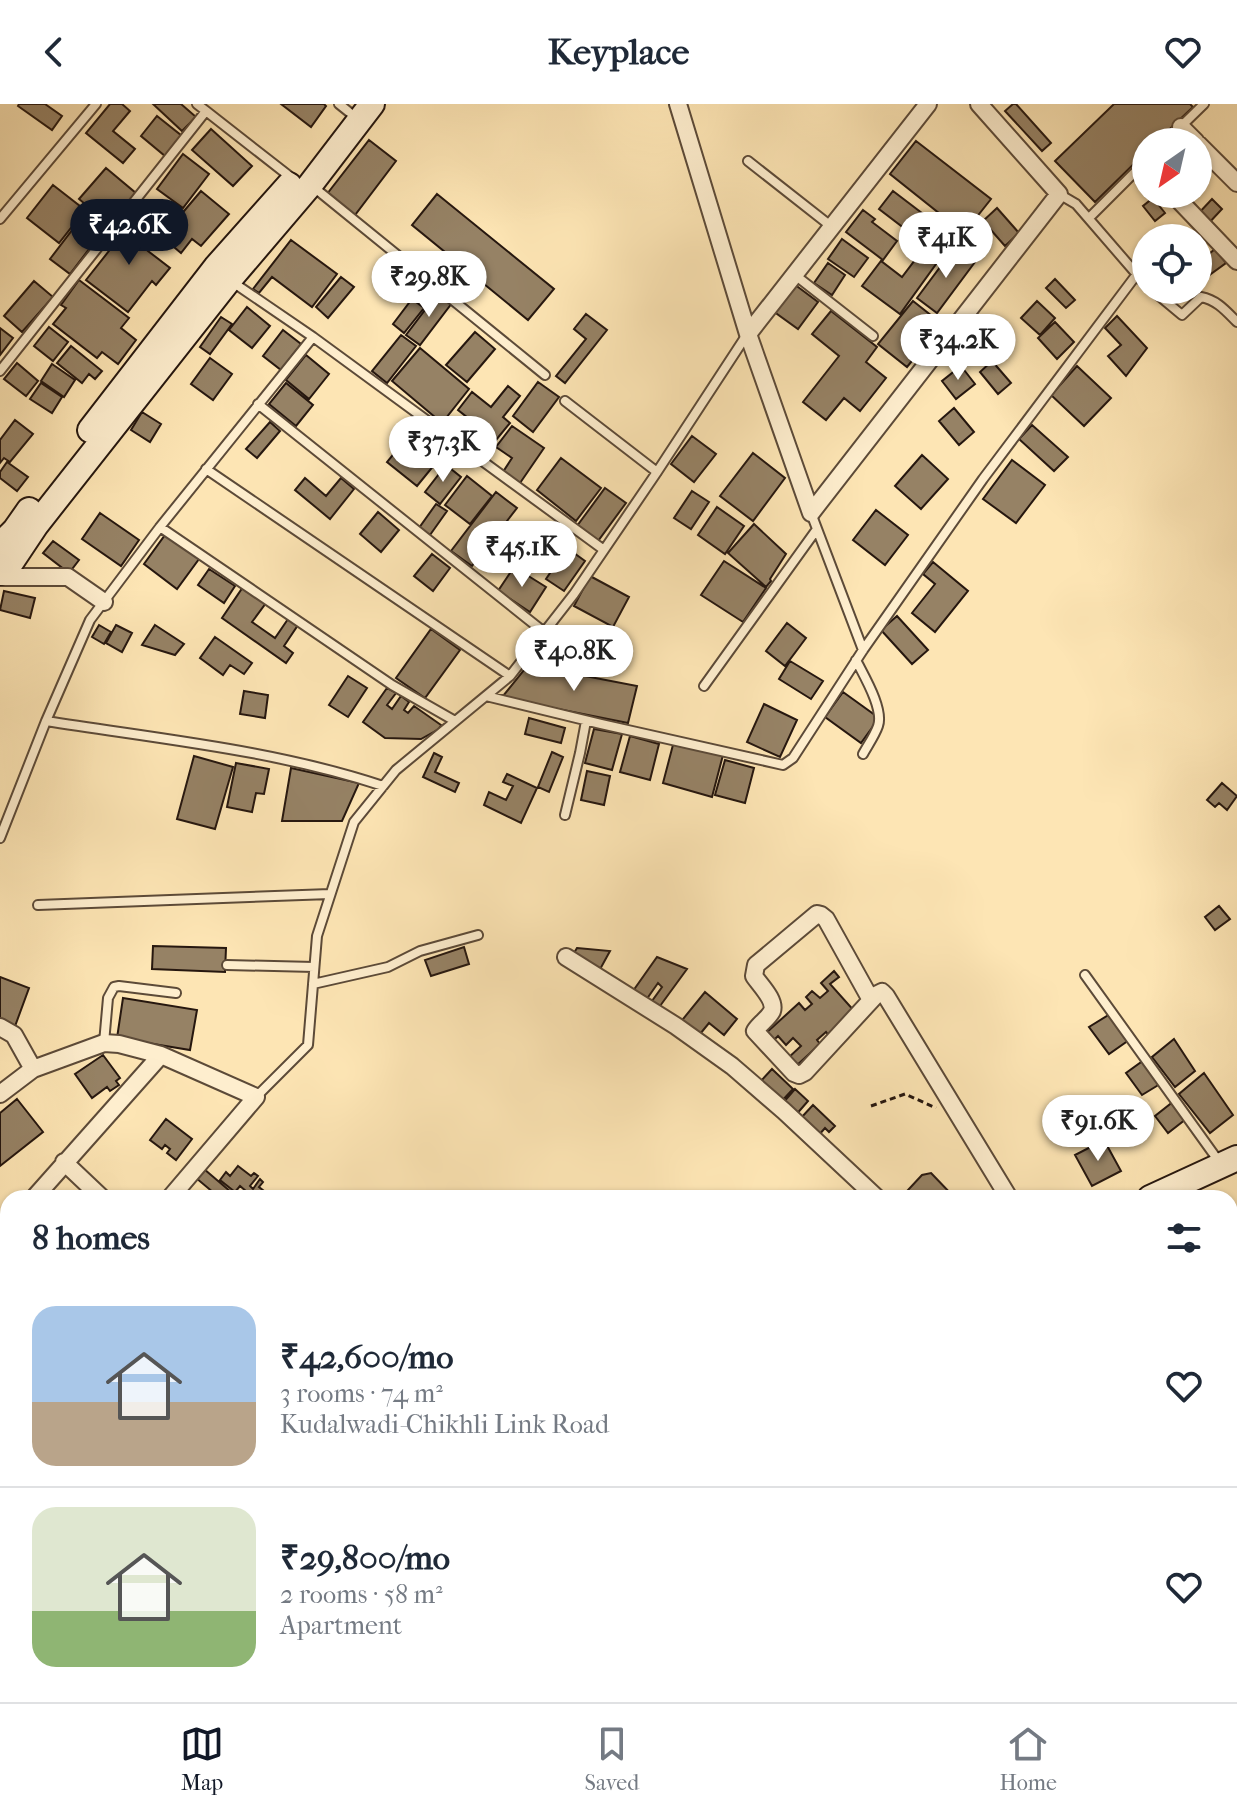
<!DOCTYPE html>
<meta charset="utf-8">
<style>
body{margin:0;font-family:"IM FELL French Canon",serif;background:#f2f2f3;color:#1f2937;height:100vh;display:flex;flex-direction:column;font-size:30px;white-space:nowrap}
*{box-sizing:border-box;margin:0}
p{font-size:26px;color:#747a83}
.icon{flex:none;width:44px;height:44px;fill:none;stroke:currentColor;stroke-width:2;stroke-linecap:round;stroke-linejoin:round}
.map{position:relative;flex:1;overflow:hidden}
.panel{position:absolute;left:0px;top:1086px;width:1238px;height:512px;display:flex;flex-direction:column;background:#fff;border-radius:24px 24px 0 0;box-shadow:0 2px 6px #0004}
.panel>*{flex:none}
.needle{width:52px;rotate:214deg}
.fabs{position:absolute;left:1132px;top:24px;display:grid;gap:16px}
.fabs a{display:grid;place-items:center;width:80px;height:80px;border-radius:50%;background:#fff;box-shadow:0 2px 6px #0004;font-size:40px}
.price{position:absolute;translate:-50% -68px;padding:0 18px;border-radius:28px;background:#fff;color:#222;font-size:26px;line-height:52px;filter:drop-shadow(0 2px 4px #0008)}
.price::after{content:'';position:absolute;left:50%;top:48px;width:24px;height:18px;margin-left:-12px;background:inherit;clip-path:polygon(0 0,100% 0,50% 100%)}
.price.selected{background:#111827;color:#fff}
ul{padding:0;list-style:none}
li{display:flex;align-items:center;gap:24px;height:200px;padding:0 32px}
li+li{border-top:2px solid #e0e1e3}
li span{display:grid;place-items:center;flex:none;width:224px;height:160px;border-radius:24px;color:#555}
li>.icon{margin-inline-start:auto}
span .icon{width:96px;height:96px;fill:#fffc;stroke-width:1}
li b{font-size:34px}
h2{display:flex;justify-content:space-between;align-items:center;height:96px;padding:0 32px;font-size:34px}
header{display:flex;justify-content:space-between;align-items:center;height:104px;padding:0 32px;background:#fff;font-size:36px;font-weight:700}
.tab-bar{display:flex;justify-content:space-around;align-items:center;height:112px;border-top:2px solid #e0e1e3;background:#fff;font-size:22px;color:#747a83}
.tab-bar a{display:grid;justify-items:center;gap:4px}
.tab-bar .selected{color:#111827}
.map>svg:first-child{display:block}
.building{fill:#968265;stroke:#26170f;stroke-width:2}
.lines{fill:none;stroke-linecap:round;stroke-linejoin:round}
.service-casing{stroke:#5c4a38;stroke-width:12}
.minor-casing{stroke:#5c4a38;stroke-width:20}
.secondary-casing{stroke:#26170f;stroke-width:28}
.primary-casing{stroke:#26170f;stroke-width:30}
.path{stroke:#26170f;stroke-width:3;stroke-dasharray:6 4;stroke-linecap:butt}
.service{stroke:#feeece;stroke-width:8}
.minor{stroke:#feeece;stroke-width:16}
.secondary{stroke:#feeece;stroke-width:24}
.primary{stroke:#fde5b4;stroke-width:26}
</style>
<header><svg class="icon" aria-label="back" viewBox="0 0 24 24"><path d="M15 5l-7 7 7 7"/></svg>Keyplace<svg class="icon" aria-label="heart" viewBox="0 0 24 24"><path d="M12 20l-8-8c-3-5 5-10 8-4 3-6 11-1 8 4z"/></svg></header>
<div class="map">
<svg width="1237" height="1598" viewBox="0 0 1237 1598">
<rect width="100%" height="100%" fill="#fde5b4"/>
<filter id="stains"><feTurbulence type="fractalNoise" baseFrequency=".0025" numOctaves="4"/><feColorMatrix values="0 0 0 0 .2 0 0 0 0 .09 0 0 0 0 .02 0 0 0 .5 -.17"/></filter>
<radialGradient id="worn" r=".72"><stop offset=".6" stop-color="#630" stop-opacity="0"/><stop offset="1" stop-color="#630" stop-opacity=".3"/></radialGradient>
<!-- building -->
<path class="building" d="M19,0H45L62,12L52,26L18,2Z
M110,0H122L130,7L113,27L135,45L123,59L86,29Z
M153,0H181L196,13L182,27Z
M281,0H324L326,2L311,23Z
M1013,0H1016L1051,39L1042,47L1005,7Z
M1114,0H1190L1193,3L1156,38H1146V48L1095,98L1055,57Z
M157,12L182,32L165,52L141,32Z
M211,25L252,62L233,82L192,46Z
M369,36L396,57L355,111L327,90Z
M916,37L991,95L964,129L890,70Z
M183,50L209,70L183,104L157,85Z
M106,64L137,90L111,122L79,95Z
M53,81L85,106L59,139L27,114Z
M201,87L229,110L201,142L192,135L181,149L162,133Z
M893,87L931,116L917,134L879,105Z
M437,90L554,185L528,216L412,121Z
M1153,94L1165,109L1155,117L1143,102Z
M1212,95L1222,105L1207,121L1197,111Z
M997,104L1019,129L1005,142L983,117Z
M863,106L875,115L872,118L897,137L883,156L846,128Z
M135,114L159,133L148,147L170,164L156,181L152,177L128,208L86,176Z
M76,121L96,136L70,170L50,155Z
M937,127L952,138L900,210L862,182L881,157L902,173Z
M842,135L868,154L854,173L828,155Z
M291,136L337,170L312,203L272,173L259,189L253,185Z
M955,143L975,158L937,209L917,194Z
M1215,145L1226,159L1208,172L1198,159Z
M828,159L845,171L832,191L814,179Z
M341,173L354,183L328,214L316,203Z
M1055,175L1075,196L1066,204L1046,184Z
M79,176L129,214L121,224L136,236L118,260L102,248L97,254L53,220L66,204L61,201Z
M34,177L53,193L22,228L4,212Z
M794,180L818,198L798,225L773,207Z
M438,189L452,199L420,241L406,231Z
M412,195L424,204L404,229L393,220Z
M913,197L942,220L907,263L878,240Z
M1037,197L1055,214L1040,231L1021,214Z
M247,203L270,222L252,244L229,226Z
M831,207L877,243L866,258L886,274L860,307L844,294L826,316L803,298L839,252L812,230Z
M586,210L607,226L565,279L556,272L586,235L574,225Z
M1117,212L1147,244L1126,272L1108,252L1121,241L1105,224Z
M221,213L232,220L210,250L200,243Z
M1055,218L1074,238L1057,255L1038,234Z
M49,223L68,238L53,257L34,242Z
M0,224L13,234L0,251Z
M283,226L301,240L281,266L263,252Z
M475,228L495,245L467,278L446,261Z
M401,231L416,242L387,279L372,267Z
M71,242L102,267L95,275L89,270L82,279L57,259Z
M420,244L469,285L442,319L392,277Z
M306,251L329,270L309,295L286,276Z
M210,254L232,270L213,296L191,280Z
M992,257L1011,279L998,290L980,268Z
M17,259L38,277L26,292L4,275Z
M52,260L75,276L64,293L41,277Z
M961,262L975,280L956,295L942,277Z
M1077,262L1111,294L1084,322L1051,291Z
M538,278L559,293L533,328L513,312Z
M41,279L62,293L52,309L30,295Z
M286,279L313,301L296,322L269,300Z
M508,282L520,292L503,313L510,319L496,336L458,306L472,288L491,303Z
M954,304L974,328L959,341L939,317Z
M142,308L161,320L150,338L131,326Z
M15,316L33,330L10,358L4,354L0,359V336Z
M270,318L280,327L257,354L246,345Z
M418,320L448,344L417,382L387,358Z
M1032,321L1068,353L1054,367L1019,335Z
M512,322L544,344L518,382L501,371L512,354L496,343Z
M692,332L716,350L694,378L671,360Z
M753,349L785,374L753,417L720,392Z
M922,351L948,375L921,405L895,382Z
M561,354L601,384L576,417L537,386Z
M1012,356L1045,381L1016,419L983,395Z
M7,358L28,373L17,387L0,374V368Z
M446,361L461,373L440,400L425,388Z
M467,372L492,392L470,420L445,401Z
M305,374L326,392L341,374L354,385L330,415L295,386Z
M605,384L626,399L598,437L577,422Z
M692,387L709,398L691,425L674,414Z
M496,388L517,404L472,462L451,447Z
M436,400L447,407L430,431L419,424Z
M717,403L744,422L725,450L698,431Z
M876,406L908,431L885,461L853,436Z
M378,408L399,426L381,448L360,430Z
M100,409L139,436L121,462L82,435Z
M754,420L786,450L770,475L771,477L766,483L728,449Z
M510,421L530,439L510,459L491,441Z
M165,431L199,455L177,485L144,460Z
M53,437L79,456L69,469L43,449Z
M567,444L585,457L564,487L546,475Z
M432,450L450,464L433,487L414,472Z
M724,457L766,484L743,518L701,491Z
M933,458L968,487L935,528L912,509L935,480L923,470Z
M514,463L546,483L530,508L498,487Z
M209,465L235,482L224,499L198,481Z
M590,472L629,493L613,523L574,502Z
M243,483L266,499L252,518L275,534L288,515L298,521L284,542L293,549L286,559L222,514Z
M4,487L35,494L30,514L0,506Z
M897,512L928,546L912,560L881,526Z
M787,519L806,534L785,562L766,547Z
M99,521L111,528L104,540L92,533Z
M116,521L132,529L122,548L106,539Z
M155,521L184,540L175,551L142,541Z
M431,525L460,546L425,594L396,574Z
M215,533L252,559L244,570L230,561L223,571L200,554Z
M790,557L823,577L811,595L779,575Z
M528,561L637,582L628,619L523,598L503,592Z
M348,572L367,584L348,613L329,601Z
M387,584L396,589L387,601L392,605L401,592L409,598L404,606L408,609L414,602L441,621L439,625L421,635L385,634L363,618Z
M244,587L268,591L265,614L240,610Z
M843,588L879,614L861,639L825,613Z
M764,600L797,616L780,653L747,638Z
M529,614L565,624L561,639L525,630Z
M594,625L622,630L612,666L585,659Z
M630,632L659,640L650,676L620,668Z
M674,637L723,651L712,693L663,679Z
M552,648L563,653L549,688L538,683Z
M434,649L442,653L435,668L459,679L455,688L423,673Z
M194,652L233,663L215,725L177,715Z
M725,656L754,664L745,699L715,691Z
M236,659L269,665L264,690L256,689L252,708L227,703Z
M291,664L359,679L342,717H282Z
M587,667L610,672L604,701L581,696Z
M507,670L537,684L521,719L484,701L489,688L506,696L513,682L503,678Z
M1222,679L1237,692L1227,706L1219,699L1215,703L1207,696Z
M1219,802L1230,815L1215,826L1205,813Z
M153,842L226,844L225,868L152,865Z
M464,843L469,860L431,872L425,856Z
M577,844L610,847L598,869L571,854Z
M657,853L687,865L660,902L652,897L662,883L658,879L646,896L633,887Z
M834,867L839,873L830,880L856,909L830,933L826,928L817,936L820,940L795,963L787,955L801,942L793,934L786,941L778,932L772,938L765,930L799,899L805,906L812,900L806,893L812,887L820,894L828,887L821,879Z
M0,873L29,884L14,925L0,920Z
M705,888L737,915L724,931L709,919L696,935L679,920Z
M123,894L197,906L190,946L117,934Z
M1110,910L1129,936L1109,950L1089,923Z
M1174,935L1195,967L1175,983L1152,953Z
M103,951L120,974L116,977L119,981L110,987L107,983L92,994L75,970Z
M1144,956L1160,980L1142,991L1126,969Z
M772,965L793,985L780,999L759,979Z
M1204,969L1233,1011L1210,1029L1179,990Z
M795,985L808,997L795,1012L782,1000Z
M17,995L43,1028L0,1062V1009Z
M1174,997L1186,1015L1168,1029L1155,1012Z
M813,1001L835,1022L829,1028L825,1024L818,1032L800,1015Z
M166,1015L192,1035L176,1056L167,1049L170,1045L165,1041L162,1045L150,1036Z
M1104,1036L1121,1067L1092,1082L1075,1051Z
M238,1062L251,1072L254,1069L258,1072L250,1082L253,1085L260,1075L263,1078L259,1083L273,1094H254L240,1082L235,1088L220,1076L226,1068L230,1072Z
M204,1065L238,1094H220L196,1074Z
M931,1069L955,1094H915L908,1086L922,1071Z
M581,1590H610L603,1598H585L579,1593Z
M694,1590H718L712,1598H686Z
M766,1590H793L786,1598H765L762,1595Z"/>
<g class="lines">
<defs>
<path id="service" d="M339,0L349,8
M206,7L293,75
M1165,38L1204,0
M748,57L832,123
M311,81L545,271
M1059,90L1076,100L1146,181
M1089,114L1145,58
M0,115L96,0
M795,171L873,232
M231,177L313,233
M1152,186L1182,211L1201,193C1217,196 1226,207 1237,218
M0,267L206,7L197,0
M565,297L657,368
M258,300L544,528
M206,365L510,572
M811,409L863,546
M160,423L392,581L455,617
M856,556C864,572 884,605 878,622C875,631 868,641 863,650
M704,582L817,425
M486,592L601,620L783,661L793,654L863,546L983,375L1137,170
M46,617C159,635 275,646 383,682
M565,711L580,649L586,617
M0,734L46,617L90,516L160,423L313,233L604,446
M38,801L330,790
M227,861L314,863
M1085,871L1220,1059
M313,880L388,863L420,847L478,831
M104,939L108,894L114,883L119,882L176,889
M256,993L308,941L317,832L354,718L396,666L510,572L574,490L657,368L746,232
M0,1548L8,1537
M454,1590L463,1598
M249,1598L256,1590"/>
<path id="minor" d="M678,0L748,230L811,409
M1181,23L1196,38
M1198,40L1237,79
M1144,59L1146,61
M1173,90L1237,157
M748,230L928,0
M811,409L1059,90L979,0
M0,473H68L104,498
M566,853L676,922L732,962L784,1007L877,1094
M871,896L826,815L821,811L817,810L756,861L754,872C759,880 776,896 772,907C769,914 759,920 755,927L794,969L799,971L805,968L876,891L882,888L886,892L1009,1094
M0,923L14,931L33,965
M161,951L256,993L170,1094
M0,990L33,965L104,939L119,940L161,951L34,1094
M64,1058L102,1094
M0,1121L6,1127L8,1124
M0,1211L8,1201
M0,1312L8,1303
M0,1509L8,1513
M222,1590L232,1598
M739,1590L748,1598
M44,1598L50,1590
M350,1598L355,1590
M434,1598L441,1590
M624,1598L630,1590
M680,1598L687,1590
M810,1598L817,1590"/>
<path id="secondary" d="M90,326L216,163L289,81
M0,441L15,426L29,406
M0,468L12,457L36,421L229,176L310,81L372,0
M1150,1094L1237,1054"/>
<path id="primary" d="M0,1335L8,1346
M0,1376L8,1387
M152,1590L158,1598
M178,1590L183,1598"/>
</defs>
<!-- service casing -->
<use href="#service" class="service-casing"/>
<!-- minor casing -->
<use href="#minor" class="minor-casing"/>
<!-- secondary casing -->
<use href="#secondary" class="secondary-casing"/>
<!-- primary casing -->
<use href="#primary" class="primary-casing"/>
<!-- path -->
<path class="path" d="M871,1002L905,990L936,1004"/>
<!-- service -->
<use href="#service" class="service"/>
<!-- minor -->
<use href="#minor" class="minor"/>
<!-- secondary -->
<use href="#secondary" class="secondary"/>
<!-- primary -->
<use href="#primary" class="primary"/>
</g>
<rect width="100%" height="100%" filter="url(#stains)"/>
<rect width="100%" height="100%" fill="url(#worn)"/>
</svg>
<div class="fabs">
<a><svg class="needle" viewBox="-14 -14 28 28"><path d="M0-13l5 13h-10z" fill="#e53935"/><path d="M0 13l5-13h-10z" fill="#747a83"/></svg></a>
<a><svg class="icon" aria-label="locate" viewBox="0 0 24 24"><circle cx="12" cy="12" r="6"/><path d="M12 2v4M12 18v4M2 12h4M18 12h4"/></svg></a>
</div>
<b class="price selected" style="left:129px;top:163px">₹42.6K</b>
<b class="price" style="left:946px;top:176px">₹41K</b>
<b class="price" style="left:429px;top:215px">₹29.8K</b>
<b class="price" style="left:958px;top:278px">₹34.2K</b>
<b class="price" style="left:443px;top:380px">₹37.3K</b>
<b class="price" style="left:522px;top:485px">₹45.1K</b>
<b class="price" style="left:574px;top:589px">₹40.8K</b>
<b class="price" style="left:1098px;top:1059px">₹91.6K</b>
<section class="panel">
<h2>8 homes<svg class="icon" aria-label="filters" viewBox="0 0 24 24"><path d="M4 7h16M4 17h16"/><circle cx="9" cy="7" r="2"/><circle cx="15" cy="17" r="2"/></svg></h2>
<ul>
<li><span style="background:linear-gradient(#a9c7e8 60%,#b9a48a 0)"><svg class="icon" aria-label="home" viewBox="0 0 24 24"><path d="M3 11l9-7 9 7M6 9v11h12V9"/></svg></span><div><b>₹42,600/mo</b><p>3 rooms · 74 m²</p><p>Kudalwadi-Chikhli Link Road</p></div><svg class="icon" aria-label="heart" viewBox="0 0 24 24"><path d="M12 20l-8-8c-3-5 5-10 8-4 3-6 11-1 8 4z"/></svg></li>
<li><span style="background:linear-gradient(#dfe7d0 65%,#8fb573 0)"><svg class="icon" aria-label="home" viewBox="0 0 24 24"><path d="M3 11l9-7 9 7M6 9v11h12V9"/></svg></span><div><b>₹29,800/mo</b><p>2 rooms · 58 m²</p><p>Apartment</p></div><svg class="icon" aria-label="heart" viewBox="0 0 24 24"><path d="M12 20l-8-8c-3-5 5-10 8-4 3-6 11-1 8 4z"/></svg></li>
</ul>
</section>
</div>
<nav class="tab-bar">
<a class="selected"><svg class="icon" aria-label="map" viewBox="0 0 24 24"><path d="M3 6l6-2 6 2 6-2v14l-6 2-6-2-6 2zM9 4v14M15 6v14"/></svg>Map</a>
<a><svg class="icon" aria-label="saved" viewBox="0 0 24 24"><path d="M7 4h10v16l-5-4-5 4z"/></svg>Saved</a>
<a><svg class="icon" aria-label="home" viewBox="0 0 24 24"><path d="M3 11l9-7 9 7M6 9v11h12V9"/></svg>Home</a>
</nav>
